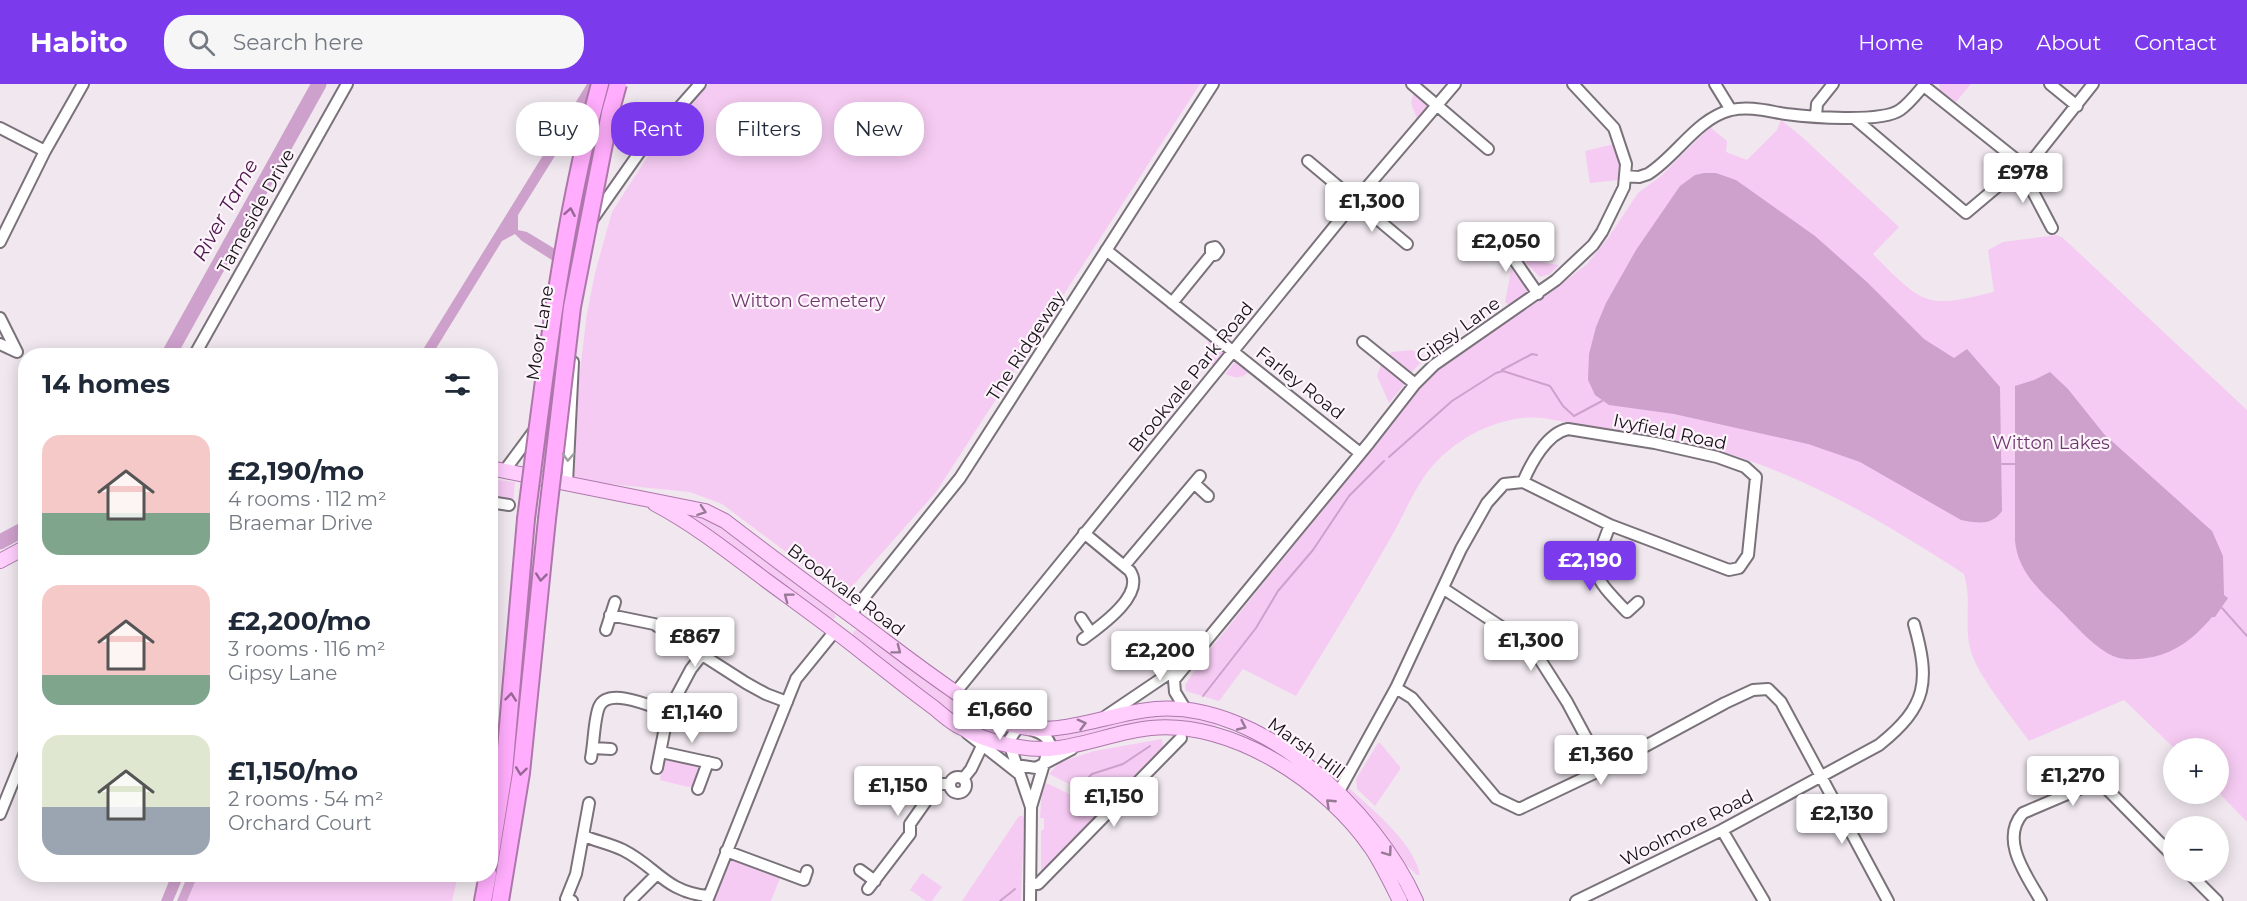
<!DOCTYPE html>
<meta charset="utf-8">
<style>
body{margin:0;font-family:Montserrat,sans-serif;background:#f6f6f7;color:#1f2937;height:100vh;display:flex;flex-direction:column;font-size:22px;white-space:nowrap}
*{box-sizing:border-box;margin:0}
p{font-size:20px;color:#747a83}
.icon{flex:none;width:33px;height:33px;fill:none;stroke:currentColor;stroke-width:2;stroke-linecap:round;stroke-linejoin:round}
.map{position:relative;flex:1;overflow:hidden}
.side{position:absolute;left:18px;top:264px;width:480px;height:534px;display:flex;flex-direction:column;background:#fff;border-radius:24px;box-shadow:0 3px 15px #0003}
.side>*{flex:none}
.guide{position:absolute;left:516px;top:18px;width:570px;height:54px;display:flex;gap:12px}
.buttons{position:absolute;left:2163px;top:654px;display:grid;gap:12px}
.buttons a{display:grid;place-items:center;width:66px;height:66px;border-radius:50%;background:#fff;box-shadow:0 3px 15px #0003;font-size:30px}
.price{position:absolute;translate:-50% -51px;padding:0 14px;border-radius:6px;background:#fff;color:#222;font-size:20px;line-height:39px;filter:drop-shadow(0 2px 3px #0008)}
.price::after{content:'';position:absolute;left:50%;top:36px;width:18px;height:14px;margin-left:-9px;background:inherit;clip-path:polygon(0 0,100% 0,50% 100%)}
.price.selected{background:#7c3aed;color:#fff}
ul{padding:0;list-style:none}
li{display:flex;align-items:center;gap:18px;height:150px;padding:0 24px}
li span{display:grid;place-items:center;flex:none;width:168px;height:120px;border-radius:18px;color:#555}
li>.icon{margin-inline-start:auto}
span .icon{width:72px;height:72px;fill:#fffc;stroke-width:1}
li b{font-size:26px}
h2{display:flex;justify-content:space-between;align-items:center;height:72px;padding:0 24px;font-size:26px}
.pill{padding:0 21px;border-radius:24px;background:#fff;box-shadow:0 3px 15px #0003;font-size:21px;line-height:54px}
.pill.selected{background:#7c3aed;color:#fff}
header{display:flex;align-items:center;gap:36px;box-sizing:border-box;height:84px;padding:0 30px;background:#7c3aed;color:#fff}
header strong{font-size:28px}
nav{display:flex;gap:33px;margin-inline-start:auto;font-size:21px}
.search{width:420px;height:54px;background:#f6f6f7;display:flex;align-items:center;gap:15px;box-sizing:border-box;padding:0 21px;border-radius:24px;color:#747a83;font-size:22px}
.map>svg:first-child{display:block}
.green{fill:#f6cbf3}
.forest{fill:#d3a5d1}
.water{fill:#cea0cc}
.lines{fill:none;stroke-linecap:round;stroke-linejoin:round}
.stream{stroke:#cea0cc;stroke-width:2}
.river{stroke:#cea0cc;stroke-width:15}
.minor-casing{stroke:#7a727a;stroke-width:14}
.major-casing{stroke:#ad77ab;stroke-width:16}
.highway-casing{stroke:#ad77ab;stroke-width:20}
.minor{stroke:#fff;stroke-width:10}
.major{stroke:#ffcefd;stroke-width:14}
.highway{stroke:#ffadfc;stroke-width:16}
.highway-bridge-casing{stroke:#ad77ab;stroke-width:20;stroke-linecap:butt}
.highway-bridge{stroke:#ffadfc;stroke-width:16}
.oneway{stroke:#966794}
.oneway2{stroke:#a1a0a1}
.oneway3{stroke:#967995}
.labels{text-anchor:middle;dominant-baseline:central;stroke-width:4.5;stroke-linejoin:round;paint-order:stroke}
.street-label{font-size:18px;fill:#151215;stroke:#fdf4fc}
.park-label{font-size:18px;fill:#6f376e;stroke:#fdf4fc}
.water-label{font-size:20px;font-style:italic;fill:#4c164c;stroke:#fdf4fc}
</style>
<header>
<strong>Habito</strong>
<div class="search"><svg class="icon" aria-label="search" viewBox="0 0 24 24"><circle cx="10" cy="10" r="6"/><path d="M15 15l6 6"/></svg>Search here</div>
<nav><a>Home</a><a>Map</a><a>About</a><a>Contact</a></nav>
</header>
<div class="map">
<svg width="2247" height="817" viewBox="0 0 2247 817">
<rect width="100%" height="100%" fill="#f0e7ef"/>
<!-- green -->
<path class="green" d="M709,0H1200L936,408L850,505L837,506L722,420L690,408L569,396L574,336L587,229L595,189L612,128L646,75Z
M1939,0H1971L1956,18L1940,6Z
M1414,7L1429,21L1417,35L1411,19Z
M1781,36L1802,53L1899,143L1873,170C1886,183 1910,210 1928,215C1948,221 1974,212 1994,208L1988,166L2003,158L2057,151L2063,154L2247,326V738L2219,709L2218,664H2174L2124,616L2029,657C2012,633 1976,590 1970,564C1964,539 1972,516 1964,490C1889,441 1810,394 1723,368C1665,350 1603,345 1543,334C1505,330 1463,350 1437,377C1416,398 1405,430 1390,455C1360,508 1328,560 1296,612L1243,585L1219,617L1186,607L1185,601L1204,573L1429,293L1467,265L1550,209L1587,180L1608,154L1638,109L1661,92L1710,43L1727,57L1726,68L1747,76L1777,46Z
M1614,60L1619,78L1618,96L1590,99L1585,67Z
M1334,104L1349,119L1337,133L1331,116Z
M1522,175L1559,181L1550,190L1540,193Z
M1512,181L1528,205L1526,212L1510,222L1505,218Z
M1210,254L1225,269L1213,282C1207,273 1205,264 1210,254Z
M1412,266L1426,273L1410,290L1386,273L1392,268Z
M1235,278H1239L1249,288C1241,295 1235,294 1225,290Z
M1382,278L1402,295L1404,301L1389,319L1377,292Z
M491,395L515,398L513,418L495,416V413L491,412Z
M683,428L711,436L731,450L834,529L836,533L830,537Z
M858,546L977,631L958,636L851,554L854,547Z
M1163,630H1175L1217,639L1216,642L1229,649L1194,642L1055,661L1052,650Z
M985,636L1008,645L1006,652L1002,655L965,640Z
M1162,655L1163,663L1108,718L1095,713L1049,690L1060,678L1094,667Z
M1378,659H1380L1401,684L1375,722L1357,705L1356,695Z
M666,672L699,680L700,685L693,702L688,703L660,696L662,675Z
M1046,699L1101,725V729L1041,789V747L1044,745V734H1040L1042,704Z
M1349,704C1372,725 1414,759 1420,791H1417L1397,773L1348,713Z
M1019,732H1023L1024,735L1021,817H962Z
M728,773L780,794L771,817H712Z
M922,789L942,803L932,817H926L910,806Z
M198,791H458L452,817H187Z"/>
<!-- forest -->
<path class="forest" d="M188,791H198L187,817H177Z"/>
<!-- water -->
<path class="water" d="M587,0H600L518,131V146L527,148L560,168L555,178L522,157L515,150L502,157L432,271L419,272Z
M1704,89H1716L1736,96L1815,152L1867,198L1924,255L1954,274L1967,265L2000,303L2002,427C1992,442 1977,439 1961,436L1860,378L1808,360L1674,330L1609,321L1595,311L1588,296L1589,270L1596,243L1606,219L1636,166L1680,102L1695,91Z
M2050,288L2068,305L2104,350L2212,447L2223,472L2224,511L2228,514L2215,533H2212C2192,557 2170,573 2138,575C2127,576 2117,575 2107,569C2089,558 2074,540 2059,525C2038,505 2018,487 2015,457V302L2034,296Z
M172,790L184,791L173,817H161Z"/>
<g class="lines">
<!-- stream -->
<path class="stream" d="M1502,286L1532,270L1537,271
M1389,373L1452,317L1496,289L1503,287L1550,302L1563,322L1574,332L1602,317
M2002,380H2015
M2222,524L2247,552
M1203,612L1256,544L1278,507L1313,466L1349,412L1384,377
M1080,701L1092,690L1123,680L1150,662
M1000,817L1015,805"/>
<!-- river -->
<path class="river" d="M168,272L319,0
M0,458L26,444"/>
<defs>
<path id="minor" d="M1412,0L1488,65
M1715,0L1731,26
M2050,0L2077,22
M1924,2L2023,81L2035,73L2093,0
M1816,32L1817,20L1833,0
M1854,34L1966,129L2023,81
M0,44L45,67
M1308,77L1407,160
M2020,83L2052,144
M1625,92L1639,93L1648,90C1677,72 1696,35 1731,26C1750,22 1767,27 1786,30C1809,33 1881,39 1900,26C1909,20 1918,8 1925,0
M592,136L639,69L700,0
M1498,152L1538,210
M0,158L45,67L83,0
M1106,166L1360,369
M567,183L569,174L581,151
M1172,219L1211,171V164L1215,163L1218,167L1215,171H1211
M1363,258L1415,300
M0,260L17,268L0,234
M194,272L347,0
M505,386L534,347
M567,399L573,278
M1195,400L1208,412
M490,418L509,421
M1610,441C1591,491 1589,488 1627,528L1638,518
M1124,482L1200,392
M1444,505L1500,542L1539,574L1567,618L1603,685
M610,531L654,540L746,599L766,610L787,618
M850,531L960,394L1213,0
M1081,534L1091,549
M606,546L615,518
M1083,555C1099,543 1146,511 1130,487L1084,449
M1396,604L1412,614L1496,714L1519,725L1603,685L1725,619L1753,606L1768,605L1781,618L1888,817
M955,609L1356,116L1455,0
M1186,626L1175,608L1174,596L1369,359L1415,300L1434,281L1556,196L1593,161L1602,148L1624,103L1626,80L1614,44L1573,0
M1106,632L1183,580
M967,649L1018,689
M593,664L611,665
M661,668L716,680
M591,674C594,659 594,635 599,623C608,602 653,623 668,628
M1016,681L1036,684L1072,665
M657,684L668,628L691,585L702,571
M950 701a8 8 0 1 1 16 0a8 8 0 1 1-16 0Z
M963,695L971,685L982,662
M698,705L708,678
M1338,709L1396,604L1461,465L1487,419L1504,400L1523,398C1531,379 1547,349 1568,345L1655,359L1717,373L1745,383L1756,393L1748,471L1739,484L1729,486L1610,441L1523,398
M0,730L26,666
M1722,746L1764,817
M584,752C596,757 611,760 623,766C657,783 665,808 708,812
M726,767L804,796L807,787
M860,786L875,797
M2188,788L2217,817
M1030,800H1038L1041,797L1181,654
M868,805L910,750V740L936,703L940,700H949
M572,817L566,815L576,790L589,719
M630,817L656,791
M707,817L796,595L835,547
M1030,817L1031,723L1050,660C1046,648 1030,646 1019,642L1010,655V662L1031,723
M1576,817L1722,746L1879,661C1928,622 1930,597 1914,540
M2041,817C2027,792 1999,756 2023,729L2091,700L2104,702L2174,773"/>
<path id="major" d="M490,384L705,427L725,437C778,478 832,517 885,557C910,576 936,595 962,613C974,622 986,631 1000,637C1052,659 1104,629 1156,625C1262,617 1376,727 1416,817
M655,420C695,441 731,470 767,497C801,522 835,546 868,573C890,590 911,607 933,623C942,630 951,639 962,644C988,658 1020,666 1049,665C1083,663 1117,647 1151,644C1233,636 1327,699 1372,765C1383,782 1391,799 1400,817
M0,477L26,463"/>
<path id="highway" d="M490,775L504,688L526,435
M483,817L488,790
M500,817L521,689L547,435"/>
</defs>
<!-- minor casing -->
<use href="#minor" class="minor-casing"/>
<!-- major casing -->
<use href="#major" class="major-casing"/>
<!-- highway casing -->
<use href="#highway" class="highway-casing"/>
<!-- minor -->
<use href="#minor" class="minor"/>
<!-- major -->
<use href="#major" class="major"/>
<!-- highway -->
<use href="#highway" class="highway"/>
<defs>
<path id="highway-bridge" d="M526,435C545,289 561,142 600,0
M547,435L572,223L610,29L618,0"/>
</defs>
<!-- highway-bridge casing -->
<use href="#highway-bridge" class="highway-bridge-casing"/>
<!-- highway-bridge -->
<use href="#highway-bridge" class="highway-bridge"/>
</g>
<!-- one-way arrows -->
<defs><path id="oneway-chevron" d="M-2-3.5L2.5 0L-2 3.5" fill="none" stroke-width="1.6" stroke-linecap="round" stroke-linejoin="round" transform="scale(1.5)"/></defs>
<g class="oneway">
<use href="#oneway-chevron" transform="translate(570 128) rotate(-80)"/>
<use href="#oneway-chevron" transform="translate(541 493) rotate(96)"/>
<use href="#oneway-chevron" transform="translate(511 613) rotate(-84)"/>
<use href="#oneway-chevron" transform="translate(521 687) rotate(97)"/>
</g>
<use class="oneway2" href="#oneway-chevron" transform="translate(568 373) rotate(93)"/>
<g class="oneway3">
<use href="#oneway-chevron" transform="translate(702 427) rotate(19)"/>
<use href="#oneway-chevron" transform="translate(788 513) rotate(-143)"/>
<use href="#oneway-chevron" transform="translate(897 566) rotate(37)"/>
<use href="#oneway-chevron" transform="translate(1082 640) rotate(-15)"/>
<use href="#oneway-chevron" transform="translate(1242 642) rotate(25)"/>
<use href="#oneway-chevron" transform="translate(1330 719) rotate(-137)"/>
<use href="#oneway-chevron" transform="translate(1388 768) rotate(54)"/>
</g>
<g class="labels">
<!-- street labels -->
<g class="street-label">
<text transform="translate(256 127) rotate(-61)">Tameside Drive</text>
<text transform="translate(1458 246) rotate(-36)">Gipsy Lane</text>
<text transform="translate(540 249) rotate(-81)">Moor Lane</text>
<text transform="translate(1026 262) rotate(-57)">The Ridgeway</text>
<text transform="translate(1191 293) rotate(-51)">Brookvale Park Road</text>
<text transform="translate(1300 299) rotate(38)">Farley Road</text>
<text transform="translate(1670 348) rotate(12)">Ivyfield Road</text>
<text transform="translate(846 506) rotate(37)">Brookvale Road</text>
<text transform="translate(1306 664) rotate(36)">Marsh Hill</text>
<text transform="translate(1687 744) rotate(-27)">Woolmore Road</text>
</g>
<!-- park labels -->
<g class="park-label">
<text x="808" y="217">Witton Cemetery</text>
<text x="2051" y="359">Witton Lakes</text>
</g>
<!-- water labels -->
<g class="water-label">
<text transform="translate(225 126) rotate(-61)">River Tame</text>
</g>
</g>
</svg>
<div class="buttons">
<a>+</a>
<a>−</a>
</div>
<b class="price" style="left:2023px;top:120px">£978</b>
<b class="price" style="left:1372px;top:149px">£1,300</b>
<b class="price" style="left:1506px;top:189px">£2,050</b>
<b class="price selected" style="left:1590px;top:508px">£2,190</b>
<b class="price" style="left:695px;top:584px">£867</b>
<b class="price" style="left:1531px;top:588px">£1,300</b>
<b class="price" style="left:1160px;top:598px">£2,200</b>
<b class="price" style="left:1000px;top:657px">£1,660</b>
<b class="price" style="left:692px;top:660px">£1,140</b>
<b class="price" style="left:1601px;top:702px">£1,360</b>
<b class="price" style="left:2073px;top:723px">£1,270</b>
<b class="price" style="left:898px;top:733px">£1,150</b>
<b class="price" style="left:1114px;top:744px">£1,150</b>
<b class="price" style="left:1842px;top:761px">£2,130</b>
<div class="guide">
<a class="pill">Buy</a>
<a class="pill selected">Rent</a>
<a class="pill">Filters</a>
<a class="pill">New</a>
</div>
<section class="side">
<h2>14 homes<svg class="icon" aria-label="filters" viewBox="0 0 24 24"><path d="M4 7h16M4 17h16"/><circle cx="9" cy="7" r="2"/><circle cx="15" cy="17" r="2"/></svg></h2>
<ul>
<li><span style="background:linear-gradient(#f6c9c9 65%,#7fa58c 0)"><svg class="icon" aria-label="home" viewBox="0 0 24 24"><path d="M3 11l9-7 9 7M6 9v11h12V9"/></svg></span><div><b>£2,190/mo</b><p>4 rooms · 112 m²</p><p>Braemar Drive</p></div></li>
<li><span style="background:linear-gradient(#f6c9c9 75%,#7fa58c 0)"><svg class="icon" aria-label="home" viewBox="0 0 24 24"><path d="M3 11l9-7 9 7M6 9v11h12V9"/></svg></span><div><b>£2,200/mo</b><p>3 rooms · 116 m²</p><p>Gipsy Lane</p></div></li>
<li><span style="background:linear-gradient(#dfe7d0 60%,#9aa5b1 0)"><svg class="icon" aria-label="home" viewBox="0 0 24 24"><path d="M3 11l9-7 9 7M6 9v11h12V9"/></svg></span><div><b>£1,150/mo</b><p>2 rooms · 54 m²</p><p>Orchard Court</p></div></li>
</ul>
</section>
</div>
